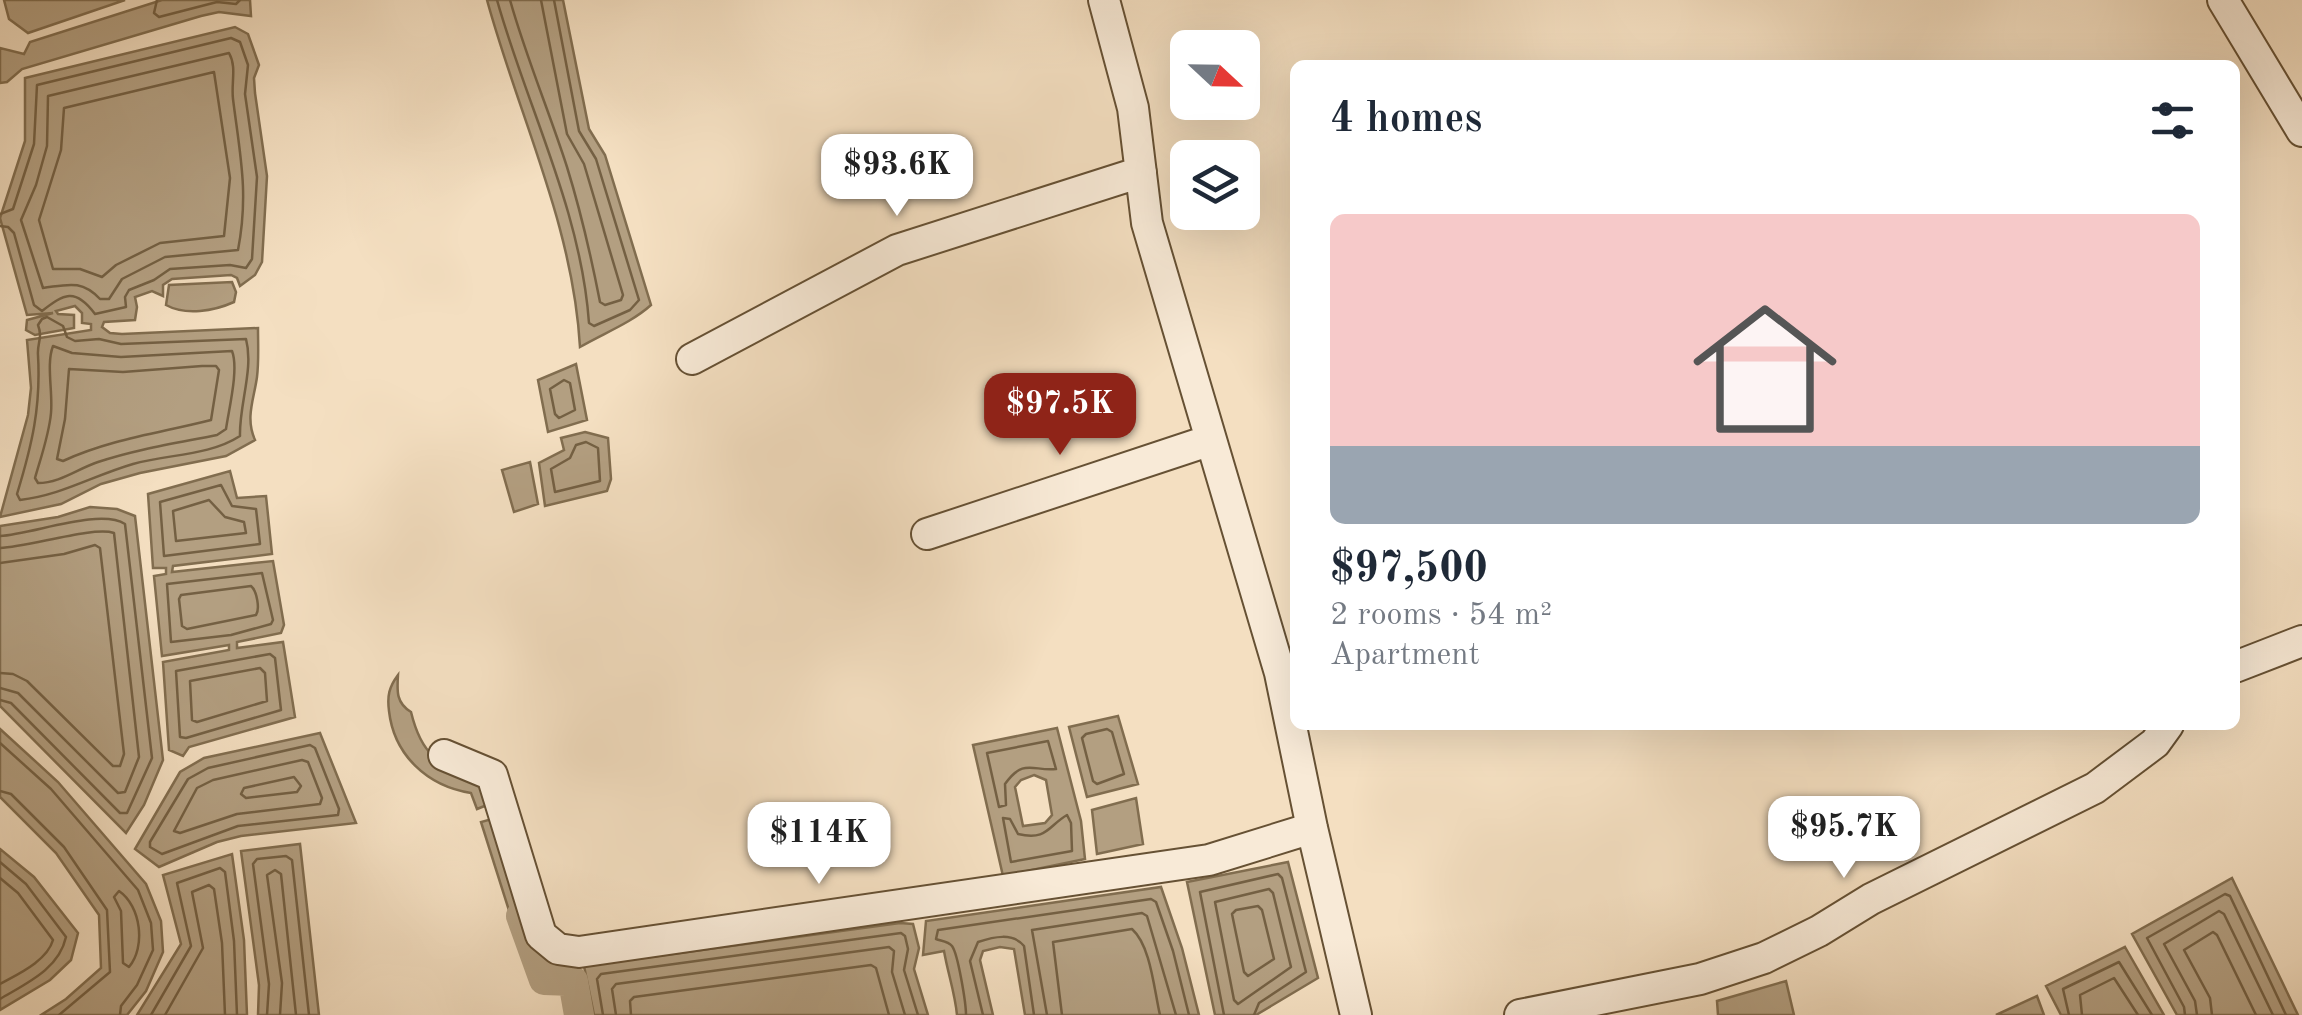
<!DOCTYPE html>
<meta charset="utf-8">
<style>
body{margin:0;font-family:"Old Standard TT",serif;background:#f2f2f3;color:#1f2937;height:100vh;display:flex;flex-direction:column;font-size:38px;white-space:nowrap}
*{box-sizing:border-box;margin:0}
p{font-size:32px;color:#747a83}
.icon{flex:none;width:55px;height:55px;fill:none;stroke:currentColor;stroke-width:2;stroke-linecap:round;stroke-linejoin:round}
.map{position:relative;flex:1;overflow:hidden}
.side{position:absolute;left:1290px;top:60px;width:950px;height:670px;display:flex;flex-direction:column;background:#fff;border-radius:15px;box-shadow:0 10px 40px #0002}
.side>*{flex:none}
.needle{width:65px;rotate:112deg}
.fabs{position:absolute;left:1170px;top:30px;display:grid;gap:20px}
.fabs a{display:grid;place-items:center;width:90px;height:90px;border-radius:15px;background:#fff;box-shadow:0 10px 40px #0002;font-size:50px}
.price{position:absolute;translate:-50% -85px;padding:0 22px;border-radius:20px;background:#fff;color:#222;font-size:32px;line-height:65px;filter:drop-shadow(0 2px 5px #0008)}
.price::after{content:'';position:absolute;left:50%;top:60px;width:30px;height:22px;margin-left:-15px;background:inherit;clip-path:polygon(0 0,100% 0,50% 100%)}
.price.on{background:#8f2418;color:#fff}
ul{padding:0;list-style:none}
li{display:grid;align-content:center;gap:20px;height:530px;padding:0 40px}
li span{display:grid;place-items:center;height:310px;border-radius:15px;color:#555}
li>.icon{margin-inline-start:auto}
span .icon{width:180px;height:180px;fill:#fffc;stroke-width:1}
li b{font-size:42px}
h2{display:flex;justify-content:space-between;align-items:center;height:120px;padding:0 40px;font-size:42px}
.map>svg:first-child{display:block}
.water{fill:#b39f81;stroke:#816d4f;stroke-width:2.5;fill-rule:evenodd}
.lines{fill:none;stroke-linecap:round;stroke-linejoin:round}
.shore{stroke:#746043;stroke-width:2.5}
.canal{stroke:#b39f81;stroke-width:30}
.minor-casing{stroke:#665134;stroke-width:34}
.minor{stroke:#f8ead7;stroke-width:30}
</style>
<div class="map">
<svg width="2302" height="1015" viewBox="0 0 2302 1015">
<rect width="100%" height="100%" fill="#f4dfc1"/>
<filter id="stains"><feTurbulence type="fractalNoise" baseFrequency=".002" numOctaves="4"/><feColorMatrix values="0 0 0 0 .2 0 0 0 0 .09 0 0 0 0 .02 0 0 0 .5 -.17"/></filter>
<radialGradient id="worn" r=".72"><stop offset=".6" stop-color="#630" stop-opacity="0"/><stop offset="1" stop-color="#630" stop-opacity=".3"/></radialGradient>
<!-- water -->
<path class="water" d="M4,0H125L28,33L9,19Z
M162,0H250L251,16L219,12L201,16L22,69L7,82L0,83V48L24,54L30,42Z
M487,0H563L589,129L605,155L651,305C631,323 604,333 580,347C573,225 519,117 487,0Z
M235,27L248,34L259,65L254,78L255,93L267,176L262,262L255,275L240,286L237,278L231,275L172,279L163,285V296L152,291L135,297L137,307L135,320L104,322L102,327L110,333L122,334L258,328C258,344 259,361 257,377C254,399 245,418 255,440L226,456L140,473L101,484L61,504L0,517L28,415L31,388L27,340L91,330V324L82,323V313L75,306L56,311L58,314L74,315V328L35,335L26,330L27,320L53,313L27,315L0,218L25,141V78Z
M232,282L236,292L234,302C214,311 186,316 166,305L169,285Z
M576,364L587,420L548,432L538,380Z
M585,432L608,438L611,479L607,491L545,506L539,463L564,450L561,438Z
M530,462L538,504L514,512L502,470Z
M230,471L237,498L266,496L272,554L173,566L172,572L273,561L284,625L281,633L237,642V648L283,642L295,717L189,747L183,756L169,750L163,662L229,650V645L162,656L154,576L166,574V568H153L148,494Z
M90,507L117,509L135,516L163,760L144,805L126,833L0,706V526L58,517Z
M398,675C397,691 396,703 411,712C423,761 440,763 485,778L497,801L477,809L471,793C427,786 394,755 389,711C387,696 389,687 398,675Z
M1118,716L1138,784L1087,797L1069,727Z
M1057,728L1081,821L1085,859L1003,876L973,745ZM1034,775L1046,780L1052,815L1045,823L1023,826L1015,787L1021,780Z
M0,729L58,782L146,884L161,921L163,952L146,991L127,1015H41L66,999L101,968L99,915L56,853L0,797Z
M320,733L356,823L241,836L217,842L159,867L135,849L180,772L204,758Z
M1136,798L1143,844L1097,854L1092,810Z
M499,817L545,952L524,958L481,822Z
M300,844L319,1015H258L259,985L241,851Z
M0,849L34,877L78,933L71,960L50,980L0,1010Z
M232,854L244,940L247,1015H137L181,944L163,875Z
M1288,862L1318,978L1256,1015H1215L1187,882Z
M2232,878L2298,1015H2177L2132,934Z
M1161,887L1182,948L1199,1015H1025L1014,949L1000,947L983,951L980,960L993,1015H957C955,993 948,974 944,951L923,955L926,921Z
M900,923L913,924L919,948L914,969L928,1015H594L584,966Z
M2125,947L2164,1015H2061L2046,986Z
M543,967L555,974L577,970L586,1015H573L569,989L550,992L533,987L530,968Z
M1786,981L1794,1015H1718L1717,1001Z
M2037,996L2044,1015H1996Z"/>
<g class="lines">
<!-- shore -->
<path class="shore" d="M157,0L154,13L159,17L217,2L236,4L240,0
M497,0C527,107 581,210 589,323L594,326L630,310L639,300L596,159L579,131L554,0
M510,0C526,57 549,111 567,167C581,212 591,256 600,302L605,305L621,300L623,295L584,164L567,134L541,0
M229,53C237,67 231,83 233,99C240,155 249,193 238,250L165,257L122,279L109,299H100C81,279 67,285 43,288L21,220L36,185L47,146L48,96Z
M214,72L230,178L224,236L160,243L116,265L102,277L80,269H53L39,220L61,150L64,108Z
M0,214L13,209L34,144L37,85L231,38L240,42L248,65L245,94L257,177L252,259L246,268L230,265L170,269L154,280L129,290L125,297L126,307L95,314C75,287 64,294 42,311L34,305L14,233L8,227L0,226
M47,317L63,326L67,337L75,341L99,339L121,344L246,339C254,369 239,405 240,436C209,456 168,454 133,464C92,476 62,495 20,500L17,494C32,445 41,407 38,355C37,343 43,338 38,325L42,319Z
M53,346L72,353L121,357L232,351C239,369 229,408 226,429L217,435C177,443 137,449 98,462C77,469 60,483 38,483L35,478C41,457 49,435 51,413C53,392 46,364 53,346Z
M202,366H216L219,370L211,420C160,433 111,439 63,461L57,459L65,419L69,369L123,372Z
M564,380L570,383L575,410L559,418L555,414L550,389Z
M586,442L598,448L600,481L555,492L551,469L570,458L576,445Z
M221,485L232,506L256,509L260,544L164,556L160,502Z
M209,500L225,517L244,522L246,533L176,541L173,511Z
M0,536C33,534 100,508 125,524L152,758L127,813H120L11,703L0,700
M0,548C29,547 93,526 114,533L139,757L125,792L118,793L18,693L0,688
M0,563L64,554L95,545L100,548L124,754L120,766H113L27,681L13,674L0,673
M262,573L273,620L271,624L231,635L171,642L167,584Z
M251,586C257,591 260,609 256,615L187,629L182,626L179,599L181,595Z
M270,654L275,658L281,710L186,738L180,737L176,671Z
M260,668L265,673L267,701L197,722L192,720L190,681Z
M1107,729L1112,732L1124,774L1097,784L1093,781L1082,738L1086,734Z
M1048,741L1056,769C1034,772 1024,757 1005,784L1006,805L999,807L987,753Z
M0,743L51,789L138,890L151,923L153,950L137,985L121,1006L120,1015
M310,745L315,748L339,809L338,815L238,826L162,854L150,847V842L188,779L208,768Z
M302,760L308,762L322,798L320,804L237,814L180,833L174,831L197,788L213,780Z
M294,777L301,786L297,792L246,798L241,794L244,788Z
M0,791L11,794L64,847L107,910L110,972L59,1015
M1067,815L1071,823L1072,851L1011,862L1003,818L1010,819L1018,834C1047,841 1048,826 1067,815Z
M0,862L26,884L66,937C59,969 27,983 0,999
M0,878L18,893L53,940C47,961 18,974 0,984
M1269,889L1273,893L1291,967L1238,1004L1234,1000L1215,902Z
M119,891C141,906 146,947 129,967L123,963L121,911L114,897Z
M1258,906L1262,910L1274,959L1248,976L1244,972L1232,914L1236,910Z
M151,1015L191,946L177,883L220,868L225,872L234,941L237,1015
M165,1015L203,948L192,892L209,885L214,889L222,943L225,1015
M267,1015L269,984L253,864L257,859L286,856L292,860L309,1015
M280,1015L282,983L267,875L275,870L281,874L296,1015
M603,1015L597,979L601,974L901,933L905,936L908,949L904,970L918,1015
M616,1015L612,989L616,984L889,947L894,951L892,972L905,1015
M631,1015L630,1001L634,997L871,965L876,968L889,1015
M966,1015C966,1003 958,954 952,946C948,941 941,941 936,939L938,930L1151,899L1156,902L1173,951L1189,1015
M983,1015L970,961L978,942C993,937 1013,932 1024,946L1034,1015
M1047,1015L1032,930L1142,913L1147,916L1176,1015
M1062,1015L1053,942L1132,929C1151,946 1154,990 1160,1015
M1224,1015L1200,892L1278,874L1282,878L1306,972L1259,1003L1254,1015
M2069,1015L2063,989L2119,962L2152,1015
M2082,1015L2080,995L2114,978L2138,1015
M2185,1015L2184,1007L2147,938L2225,894L2230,896L2286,1015
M2197,1015L2195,1001L2164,944L2219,911L2224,914L2273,1015
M2212,1015L2210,998L2184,950L2213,932L2217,935L2256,1015"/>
<!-- canal -->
<path class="canal" d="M521,916L544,980L573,981L579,1015"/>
<defs>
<path id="minor" d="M1104,0L1133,108L1147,223L1280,673L1312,828L1356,1015
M2223,0L2302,131
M692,359L897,250L1141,172
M927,534L1211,440
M2235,667L2302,641
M444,755L492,775L541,935L558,949L579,952L1209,860L1312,828
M1520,1015L1700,979L1764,958L1819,931L1871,899L2095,788L2155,743L2168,725"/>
</defs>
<!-- minor casing -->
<use href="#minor" class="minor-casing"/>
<!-- minor -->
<use href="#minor" class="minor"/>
</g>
<rect width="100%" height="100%" filter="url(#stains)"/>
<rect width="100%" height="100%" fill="url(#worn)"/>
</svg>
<div class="fabs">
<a><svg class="needle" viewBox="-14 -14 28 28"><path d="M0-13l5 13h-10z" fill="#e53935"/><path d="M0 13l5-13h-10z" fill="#747a83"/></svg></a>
<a><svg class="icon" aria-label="layers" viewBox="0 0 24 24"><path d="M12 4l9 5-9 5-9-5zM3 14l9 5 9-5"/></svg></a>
</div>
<b class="price" style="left:897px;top:219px">$93.6K</b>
<b class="price on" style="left:1060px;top:458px">$97.5K</b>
<b class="price" style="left:1844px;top:881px">$95.7K</b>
<b class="price" style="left:819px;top:887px">$114K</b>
<section class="side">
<h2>4 homes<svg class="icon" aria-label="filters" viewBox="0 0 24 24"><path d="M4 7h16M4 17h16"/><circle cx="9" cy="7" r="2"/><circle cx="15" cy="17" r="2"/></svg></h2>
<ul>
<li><span style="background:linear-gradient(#f6c9c9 75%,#9aa5b1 0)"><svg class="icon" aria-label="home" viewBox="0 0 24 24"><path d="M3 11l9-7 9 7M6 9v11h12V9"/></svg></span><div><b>$97,500</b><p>2 rooms · 54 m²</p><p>Apartment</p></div></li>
</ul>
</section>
</div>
